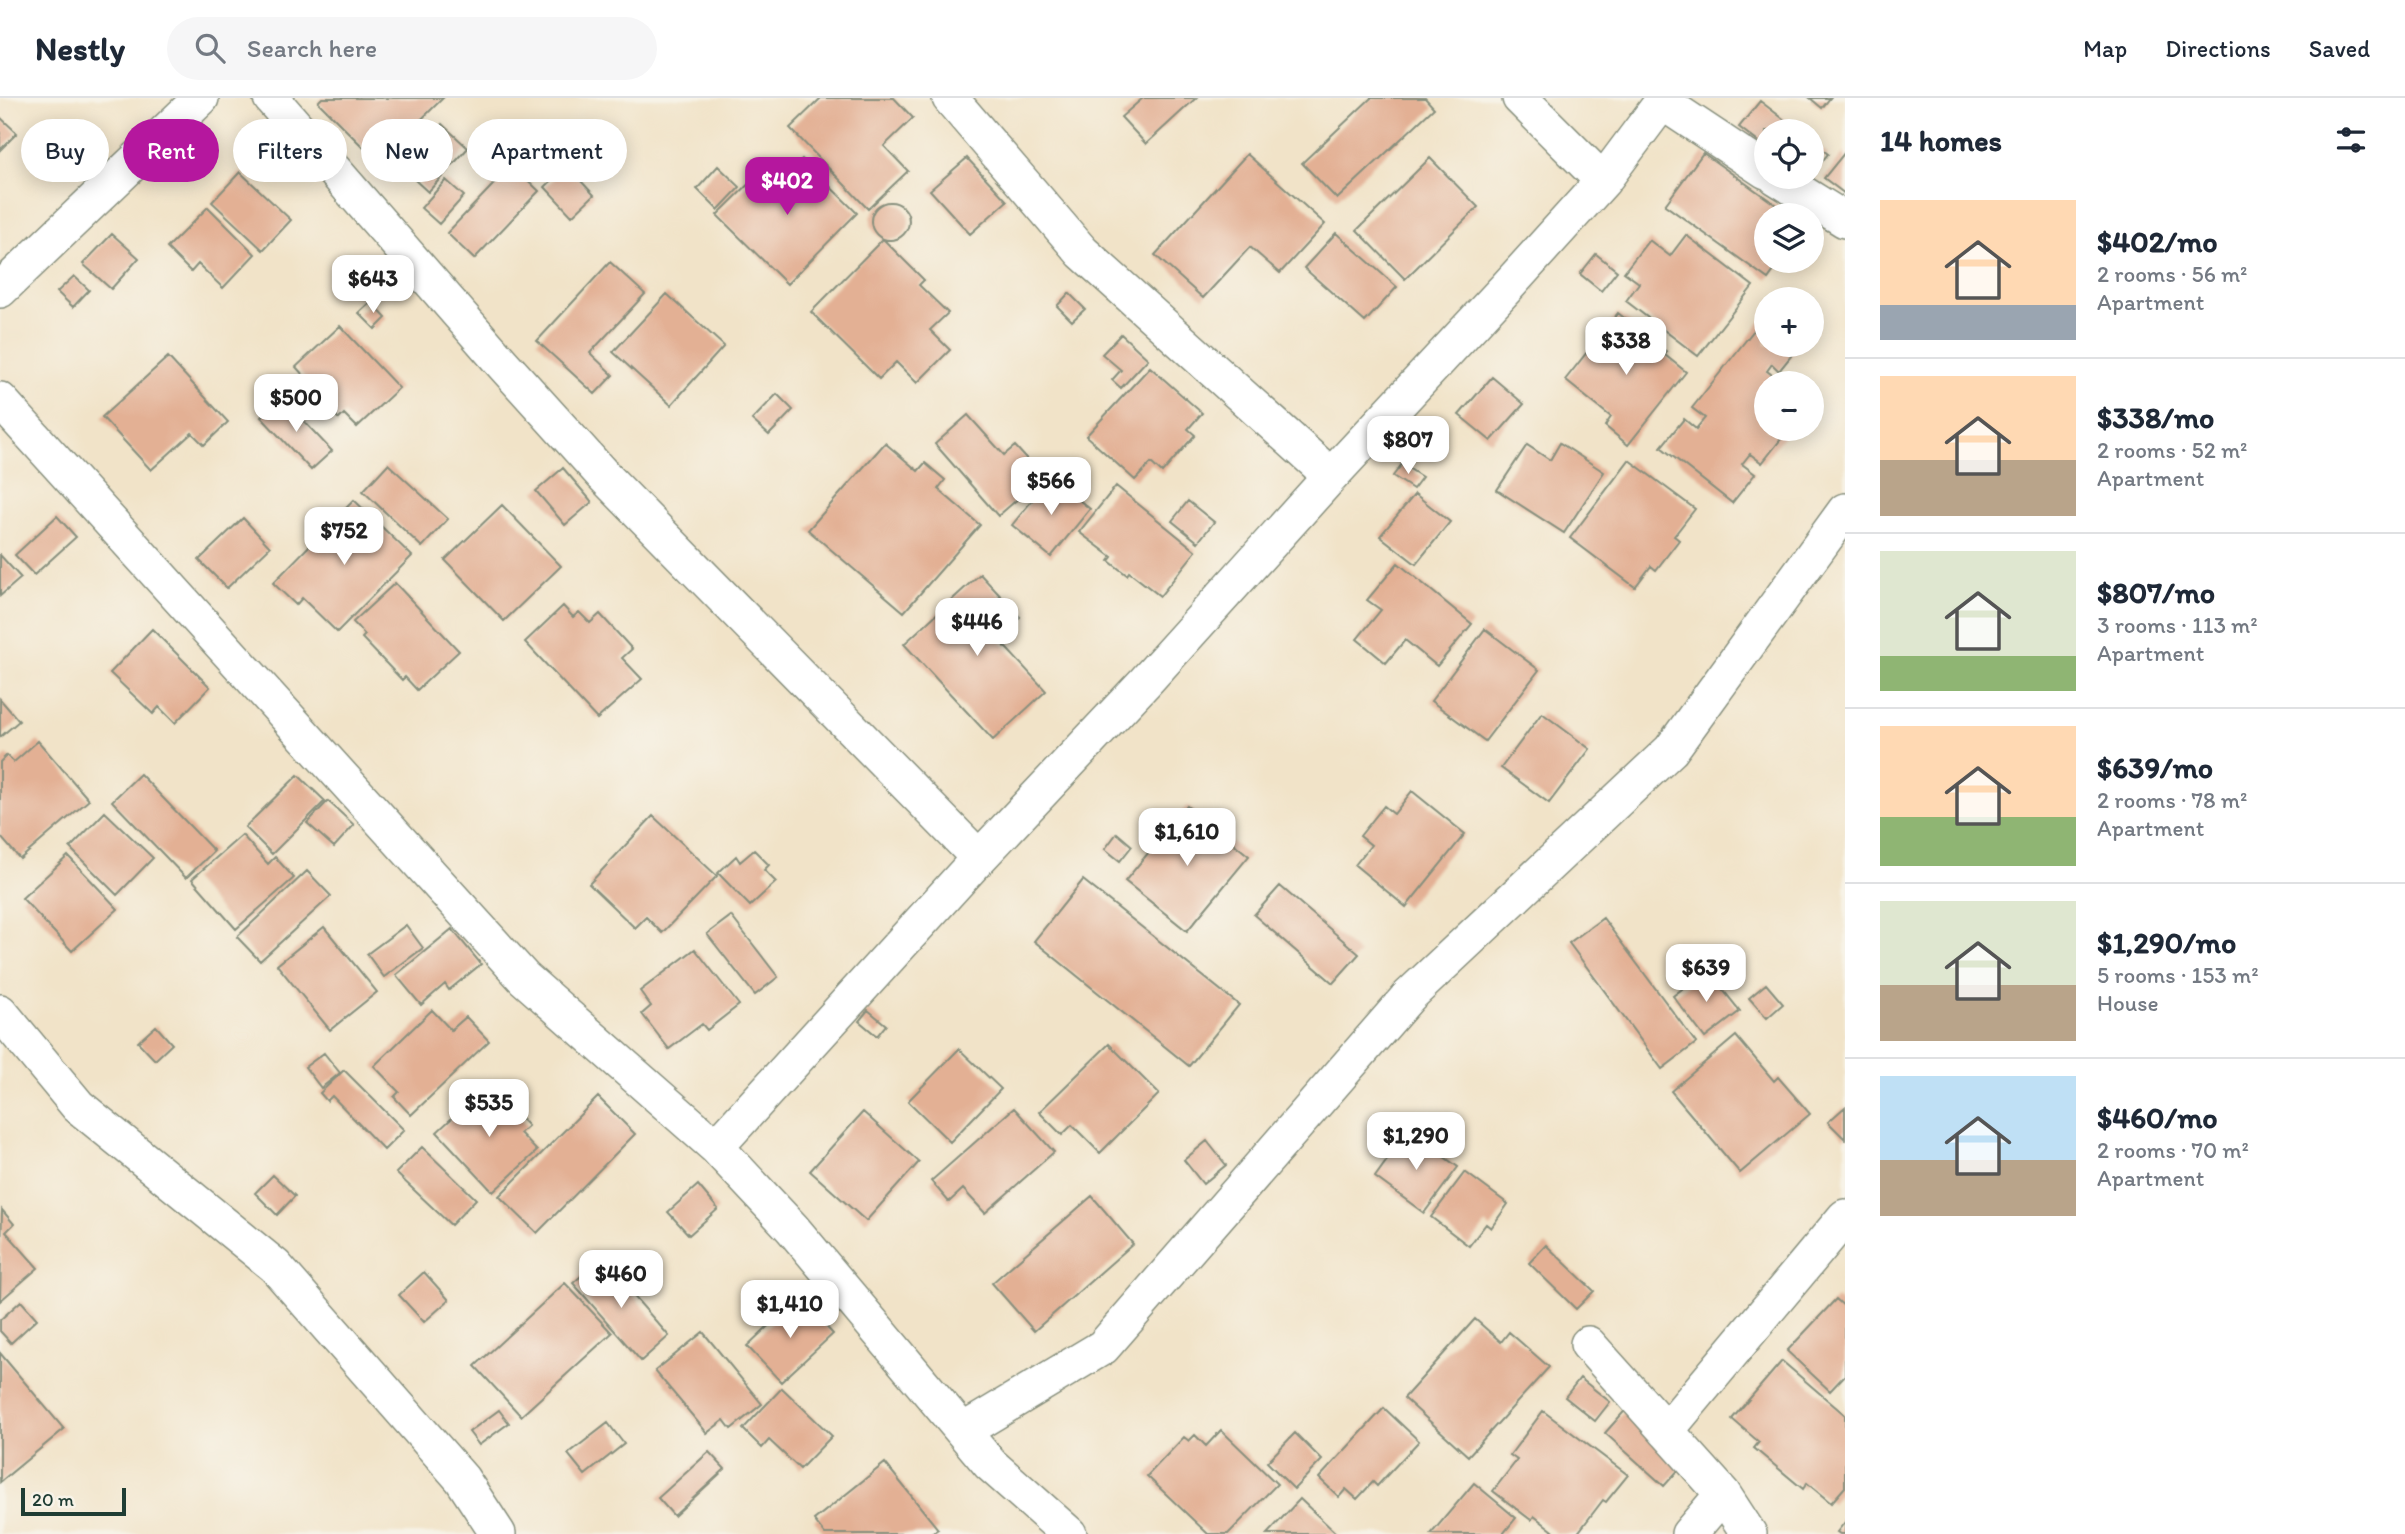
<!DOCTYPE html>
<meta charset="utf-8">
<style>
body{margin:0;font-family:Itim,sans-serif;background:#f6f6f7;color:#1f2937;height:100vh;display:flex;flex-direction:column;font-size:26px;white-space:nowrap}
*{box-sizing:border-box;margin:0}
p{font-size:23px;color:#747a83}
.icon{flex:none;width:38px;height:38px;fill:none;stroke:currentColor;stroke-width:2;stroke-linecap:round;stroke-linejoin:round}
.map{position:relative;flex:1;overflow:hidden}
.sheet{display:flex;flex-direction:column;background:#fff;width:560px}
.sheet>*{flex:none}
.top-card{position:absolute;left:21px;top:21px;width:665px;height:63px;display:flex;gap:14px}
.controls{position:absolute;left:1754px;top:21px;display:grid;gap:14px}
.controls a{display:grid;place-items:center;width:70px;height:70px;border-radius:50%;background:#fff;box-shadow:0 4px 18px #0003;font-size:35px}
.scale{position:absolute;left:21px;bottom:18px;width:105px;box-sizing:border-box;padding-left:7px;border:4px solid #1f3d34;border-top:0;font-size:19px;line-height:24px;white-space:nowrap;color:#1f3d34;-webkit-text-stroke:5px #f7f3e8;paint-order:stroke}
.price{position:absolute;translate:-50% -60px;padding:0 16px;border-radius:14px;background:#fff;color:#222;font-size:23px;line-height:46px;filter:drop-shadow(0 2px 4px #0008)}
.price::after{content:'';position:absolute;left:50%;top:42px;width:21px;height:16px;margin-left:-10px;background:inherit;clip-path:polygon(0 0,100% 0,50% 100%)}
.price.on{background:#b5179e;color:#fff}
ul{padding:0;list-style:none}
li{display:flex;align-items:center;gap:21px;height:175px;padding:0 35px}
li+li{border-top:2px solid #e0e1e3}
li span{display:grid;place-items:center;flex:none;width:196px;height:140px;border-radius:0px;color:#555}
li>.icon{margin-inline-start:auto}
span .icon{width:84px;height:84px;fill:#fffc;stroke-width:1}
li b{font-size:30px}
h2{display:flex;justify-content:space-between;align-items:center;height:84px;padding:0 35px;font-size:30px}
.tag{padding:0 24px;border-radius:32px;background:#fff;box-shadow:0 4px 18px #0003;font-size:24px;line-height:63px}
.tag.on{background:#b5179e;color:#fff}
header{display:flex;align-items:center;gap:42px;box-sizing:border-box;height:98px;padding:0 35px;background:#fff;border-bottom:2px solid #e0e1e3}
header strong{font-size:33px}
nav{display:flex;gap:38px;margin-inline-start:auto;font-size:24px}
.search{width:490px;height:63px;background:#f6f6f7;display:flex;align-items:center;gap:18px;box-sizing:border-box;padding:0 24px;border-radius:38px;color:#747a83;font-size:26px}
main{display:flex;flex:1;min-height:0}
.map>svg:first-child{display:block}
.building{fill:#e3b094}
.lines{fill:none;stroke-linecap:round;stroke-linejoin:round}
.street-casing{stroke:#88907e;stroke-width:38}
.street{stroke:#fff;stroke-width:35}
</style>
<header>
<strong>Nestly</strong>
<div class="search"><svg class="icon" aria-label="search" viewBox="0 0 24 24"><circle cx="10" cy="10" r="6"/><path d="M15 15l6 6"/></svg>Search here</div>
<nav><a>Map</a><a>Directions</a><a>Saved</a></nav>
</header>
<main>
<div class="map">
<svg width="1845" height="1436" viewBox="0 0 1845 1436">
<rect width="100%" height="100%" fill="#f7f3e8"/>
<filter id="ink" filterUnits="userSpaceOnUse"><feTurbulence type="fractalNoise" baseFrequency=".0143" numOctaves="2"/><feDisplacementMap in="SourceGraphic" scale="14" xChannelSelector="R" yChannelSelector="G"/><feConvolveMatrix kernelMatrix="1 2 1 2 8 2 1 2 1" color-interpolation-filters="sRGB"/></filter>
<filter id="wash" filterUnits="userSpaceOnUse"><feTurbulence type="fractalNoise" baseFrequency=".00686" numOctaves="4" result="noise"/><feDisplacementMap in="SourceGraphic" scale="28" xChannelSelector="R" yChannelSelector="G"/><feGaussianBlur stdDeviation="1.57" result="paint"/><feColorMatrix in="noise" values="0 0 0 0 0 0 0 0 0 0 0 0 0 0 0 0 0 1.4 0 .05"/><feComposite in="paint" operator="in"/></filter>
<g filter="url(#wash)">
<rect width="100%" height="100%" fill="#f1e3c8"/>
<g id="blocks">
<!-- building -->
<path class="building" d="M322,0H443L378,64L318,4Z
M821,0H894L913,20L884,48L908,73L868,111L790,30Z
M1143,0H1196L1146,46L1121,19Z
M1371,0H1425L1434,10L1337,101L1302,65Z
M1810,0H1830L1822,10Z
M1760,3L1799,33H1766V50L1739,29Z
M0,19L17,35L0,52Z
M442,26L468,50L428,94L402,70Z
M1811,43L1828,56L1811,77Z
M1845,54V96L1824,80Z
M1703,55L1790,117H1766V163H1781L1768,181L1665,107Z
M1247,56L1325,126L1280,175L1250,149L1203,200L1155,157Z
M967,60L1007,103L970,136L930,92Z
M1430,60L1478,109L1405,181L1357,132Z
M802,61L857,115L787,186L717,117L770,65L784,79Z
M512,67L539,93L474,161L447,135Z
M567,68L594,97L572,118L545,89Z
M718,68L740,89L718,112L697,91Z
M240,74L291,122L263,152L212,104Z
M446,82L464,98L439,126L421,110Z
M871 123a19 19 0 1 1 38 0a19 19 0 1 1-38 0Z
M208,109L255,156L223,190L198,166L191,174L167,150Z
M1336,135L1397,189L1365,224L1304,170Z
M112,136L139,160L111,191L83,166Z
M1686,137L1753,188L1698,258L1626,203L1639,185L1624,174L1649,142L1670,158Z
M883,141L924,182L919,187L948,215L930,232L950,252L917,285L896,264L879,281L811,214Z
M1596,156L1617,173L1601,193L1580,176Z
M610,164L645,196L590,255L613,277L595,296L537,243Z
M74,178L89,192L73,209L57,194Z
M1069,195L1085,211L1072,223L1057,208Z
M667,196L724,248L671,307L613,254Z
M371,204L386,220L375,231L359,215Z
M1618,215L1667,254L1665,257L1686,274L1628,347L1605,328L1611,319L1565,282Z
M1766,217V247H1800L1779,273L1772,266L1767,273L1783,285H1766V331H1789L1762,365L1750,356L1742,366L1755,376L1732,405L1661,349L1684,321L1696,331L1705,320L1692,310Z
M340,228L399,290L357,329L344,316L339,321L320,302L303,317L285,298L305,279L296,269Z
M1121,236L1148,261L1121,290L1112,282L1121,272L1102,256Z
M168,259L228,324L204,347L192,335L151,372L102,319Z
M1150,269L1202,315L1188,331L1195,337L1162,375L1151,365L1135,382L1086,338Z
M1492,279L1524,306L1491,343L1459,317Z
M777,296L793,312L769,337L752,322Z
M281,299L332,353L311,372L261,319Z
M968,317L1004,357L1015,348L1043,379L998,418L935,346Z
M885,345L918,373L925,365L945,382L938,391L980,427L904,514L808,432Z
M1560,345L1604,374L1564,435L1497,392L1527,347L1550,362Z
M1629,362L1695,411L1674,438L1679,442L1656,472L1651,468L1635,489L1570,440Z
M388,366L448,421L422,449L363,393Z
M1402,366L1422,379L1413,391L1393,378Z
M563,370L592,404L565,427L536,393Z
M1051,379L1090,411L1051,459L1012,427Z
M1116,388L1196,453L1160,498L1129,474L1127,477L1109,463L1112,459L1079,434Z
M1415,396L1450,424L1416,466L1380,438Z
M354,402L412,458L337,534L302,500L296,507L273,485Z
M1188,403L1214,424L1198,444L1172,423Z
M502,407L561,468L504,523L445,462Z
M57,418L76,439L34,477L15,457Z
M243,420L270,449L227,490L199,462Z
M0,457L21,480L0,498Z
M1398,465L1472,526L1437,568L1405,542L1386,565L1357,541L1381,512L1367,502Z
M980,476L1020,519L997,540L1046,593L993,642L904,546Z
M395,485L459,553L417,592L405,579L402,582L362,540L365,537L353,524Z
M563,508L573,519L579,514L590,525L600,516L632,551L622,560L642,581L597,621L525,544Z
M152,531L210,589L175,625L159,609L153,616L110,575Z
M1485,531L1539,572L1485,643L1431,603Z
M0,601L19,623L0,639Z
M1542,615L1590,651L1549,705L1501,670Z
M38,643L89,702L20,761L0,738V664L7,657L14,664Z
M140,676L214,753L186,780L112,703Z
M298,677L325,703L272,756L245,729Z
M1412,693L1465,736L1406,809L1355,767L1371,747L1360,738L1384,708L1394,716Z
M328,703L354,727L334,749L307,725Z
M1187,708L1249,758L1187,833L1125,783Z
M105,714L153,760L117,797L70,750Z
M653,718L717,778L662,835L646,819L635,830L589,786Z
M1117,735L1132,748L1120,763L1105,751Z
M242,737L268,766L275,759L294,780L236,831L192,781Z
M754,752L769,767L764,772L776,784L750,808L718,775L736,758L740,764Z
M68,758L118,811L72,853L22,800Z
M307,773L331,798L260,863L237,839Z
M1083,782L1239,907L1189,968L1034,843Z
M1280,788L1359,856L1333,885L1254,817Z
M731,818L778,879L755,897L707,836Z
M1603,820L1696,945L1662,971L1569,845Z
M406,827L423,850L384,879L367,856Z
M324,829L377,894L330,932L277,867Z
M452,831L481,866L449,892L445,886L421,907L396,877Z
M695,851L739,907L707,932L702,926L669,951L642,916L651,908L640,893Z
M1707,872L1740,913L1705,940L1673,898Z
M1766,886L1783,906L1767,920L1749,900Z
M432,912L451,932L466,919L489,943L411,1017L394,999L399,994L374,968Z
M868,912L886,927L877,938L859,923Z
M156,928L172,946L155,962L138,944Z
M1736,938L1774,983L1778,979L1810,1016L1740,1075L1671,993Z
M1109,946L1159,996L1100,1055L1072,1027L1062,1037L1039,1014Z
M959,951L1001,991L950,1044L908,1003Z
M324,955L340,975L321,990L305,969Z
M344,972L404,1032L384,1052L332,998L327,1003L320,995Z
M480,994L490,1004L499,996L528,1028L520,1035L537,1053L493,1094L437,1034Z
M598,999L635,1036L537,1135L499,1098Z
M1845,1009V1041L1828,1024Z
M1014,1010L1054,1054L985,1115L963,1091L949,1104L931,1083Z
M863,1014L919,1064L866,1123L810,1073Z
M1408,1033L1458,1069L1424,1115L1375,1079Z
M1207,1043L1226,1067L1203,1086L1184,1062Z
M422,1049L476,1101L451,1127L396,1075Z
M1465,1074L1508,1106L1491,1130L1486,1126L1469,1148L1431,1119Z
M273,1077L295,1098L277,1117L255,1095Z
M698,1087L718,1111L689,1137L668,1114Z
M1092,1098L1133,1146L1034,1233L992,1185Z
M2,1112L14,1126L6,1134L38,1170L0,1203Z
M1546,1147L1594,1193L1576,1211L1529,1165Z
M601,1161L669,1238L641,1263L573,1185Z
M424,1174L449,1202L424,1224L399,1197Z
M565,1185L612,1235L521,1318L475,1268Z
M799,1199L833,1236L781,1284L747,1248Z
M1836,1201L1845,1209V1277L1830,1293L1787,1253Z
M21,1203L37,1221L11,1245L0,1233V1222Z
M1475,1221L1501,1244L1509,1234L1549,1269L1468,1358L1404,1300Z
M703,1234L762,1306L731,1331L724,1322L707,1335L655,1273Z
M0,1255L64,1331L0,1384Z
M1782,1263L1845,1317V1389L1831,1405L1807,1385L1803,1391L1754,1350L1759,1344L1732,1321Z
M1580,1280L1610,1304L1595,1323L1565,1299Z
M782,1290L832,1338L800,1371L769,1342L762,1350L743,1331Z
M1629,1308L1682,1368L1664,1388L1605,1335Z
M1384,1310L1419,1343L1377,1388L1373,1384L1357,1401L1346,1391L1339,1399L1319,1380Z
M499,1312L509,1325L479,1347L469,1334Z
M1543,1313L1628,1377L1606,1404L1603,1402L1577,1436H1557L1534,1418L1531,1422L1493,1393L1517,1362L1510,1357Z
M608,1325L624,1346L585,1377L568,1356Z
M1221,1332L1277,1386L1228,1436H1208L1147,1378L1184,1339L1189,1343L1195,1337L1206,1348Z
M1295,1335L1322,1362L1294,1391L1267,1364Z
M709,1354L725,1371L674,1418L658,1400Z
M885,1365L938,1431L931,1436H825L814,1422Z
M1474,1385L1516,1420L1503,1436H1431Z
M1300,1401L1337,1436H1267Z
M1845,1424V1436H1840L1837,1434Z"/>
</g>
</g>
<g filter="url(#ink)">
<use href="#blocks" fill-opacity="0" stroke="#88907e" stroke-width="2"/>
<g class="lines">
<defs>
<path id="street" d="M271,0L501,264L603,377L979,760
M950,0L1082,154L1331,378
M1520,0L1603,83
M1776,79L1845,122
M0,192L201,0
M0,302L524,880L716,1049L792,1130L990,1366L1069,1436
M0,914L78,1008L275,1168L462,1381L498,1436
M716,1049L979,760L1145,584L1331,378L1506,190L1603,83L1662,4L1766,73
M1588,1246L1723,1396L1749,1436
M963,1333L1103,1249L1409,898L1671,652L1845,413
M1666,1333L1845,1119
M1689,1436L1723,1396"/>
</defs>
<!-- street casing -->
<use href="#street" class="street-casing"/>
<!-- street -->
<use href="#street" class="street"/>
</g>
</g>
</svg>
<div class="controls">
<a><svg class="icon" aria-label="locate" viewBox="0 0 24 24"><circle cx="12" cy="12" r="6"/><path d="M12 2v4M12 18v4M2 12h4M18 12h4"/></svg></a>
<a><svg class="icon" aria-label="layers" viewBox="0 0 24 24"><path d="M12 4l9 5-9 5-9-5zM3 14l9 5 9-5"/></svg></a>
<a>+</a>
<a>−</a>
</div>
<div class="scale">20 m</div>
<b class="price on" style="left:787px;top:119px">$402</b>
<b class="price" style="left:373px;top:217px">$643</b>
<b class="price" style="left:1626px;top:279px">$338</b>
<b class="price" style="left:296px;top:336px">$500</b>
<b class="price" style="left:1408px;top:378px">$807</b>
<b class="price" style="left:1051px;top:419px">$566</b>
<b class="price" style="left:344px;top:469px">$752</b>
<b class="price" style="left:977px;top:560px">$446</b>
<b class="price" style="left:1187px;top:770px">$1,610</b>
<b class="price" style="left:1706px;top:906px">$639</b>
<b class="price" style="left:489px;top:1041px">$535</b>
<b class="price" style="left:1416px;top:1074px">$1,290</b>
<b class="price" style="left:621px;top:1212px">$460</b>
<b class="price" style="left:790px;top:1242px">$1,410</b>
<div class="top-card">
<a class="tag">Buy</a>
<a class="tag on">Rent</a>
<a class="tag">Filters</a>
<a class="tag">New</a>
<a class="tag">Apartment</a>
</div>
</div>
<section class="sheet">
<h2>14 homes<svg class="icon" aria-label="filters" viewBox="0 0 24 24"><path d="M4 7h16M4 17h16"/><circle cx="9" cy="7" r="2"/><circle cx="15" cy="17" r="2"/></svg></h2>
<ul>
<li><span style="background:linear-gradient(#ffd9b3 75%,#9aa5b1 0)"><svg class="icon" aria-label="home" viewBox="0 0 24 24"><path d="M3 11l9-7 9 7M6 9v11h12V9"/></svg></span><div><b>$402/mo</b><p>2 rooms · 56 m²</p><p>Apartment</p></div></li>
<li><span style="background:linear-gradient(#ffd9b3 60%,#b9a48a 0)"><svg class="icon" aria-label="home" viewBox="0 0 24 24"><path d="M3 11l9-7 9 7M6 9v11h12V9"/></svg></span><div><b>$338/mo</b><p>2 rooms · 52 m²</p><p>Apartment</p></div></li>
<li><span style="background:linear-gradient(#dfe7d0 75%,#8fb573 0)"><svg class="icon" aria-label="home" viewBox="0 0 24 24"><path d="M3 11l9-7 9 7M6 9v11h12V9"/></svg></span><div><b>$807/mo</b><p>3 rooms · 113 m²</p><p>Apartment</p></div></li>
<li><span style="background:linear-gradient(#ffd9b3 65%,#8fb573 0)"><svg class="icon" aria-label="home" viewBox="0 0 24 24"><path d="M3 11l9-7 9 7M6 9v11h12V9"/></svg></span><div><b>$639/mo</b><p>2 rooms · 78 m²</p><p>Apartment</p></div></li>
<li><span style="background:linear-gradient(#dfe7d0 60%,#b9a48a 0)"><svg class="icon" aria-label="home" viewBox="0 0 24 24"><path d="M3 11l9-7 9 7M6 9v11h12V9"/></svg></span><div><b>$1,290/mo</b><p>5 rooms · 153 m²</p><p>House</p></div></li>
<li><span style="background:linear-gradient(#bfe0f5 60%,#b9a48a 0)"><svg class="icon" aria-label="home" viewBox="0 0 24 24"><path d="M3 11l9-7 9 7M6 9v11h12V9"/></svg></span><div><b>$460/mo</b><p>2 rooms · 70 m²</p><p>Apartment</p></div></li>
</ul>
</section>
</main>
